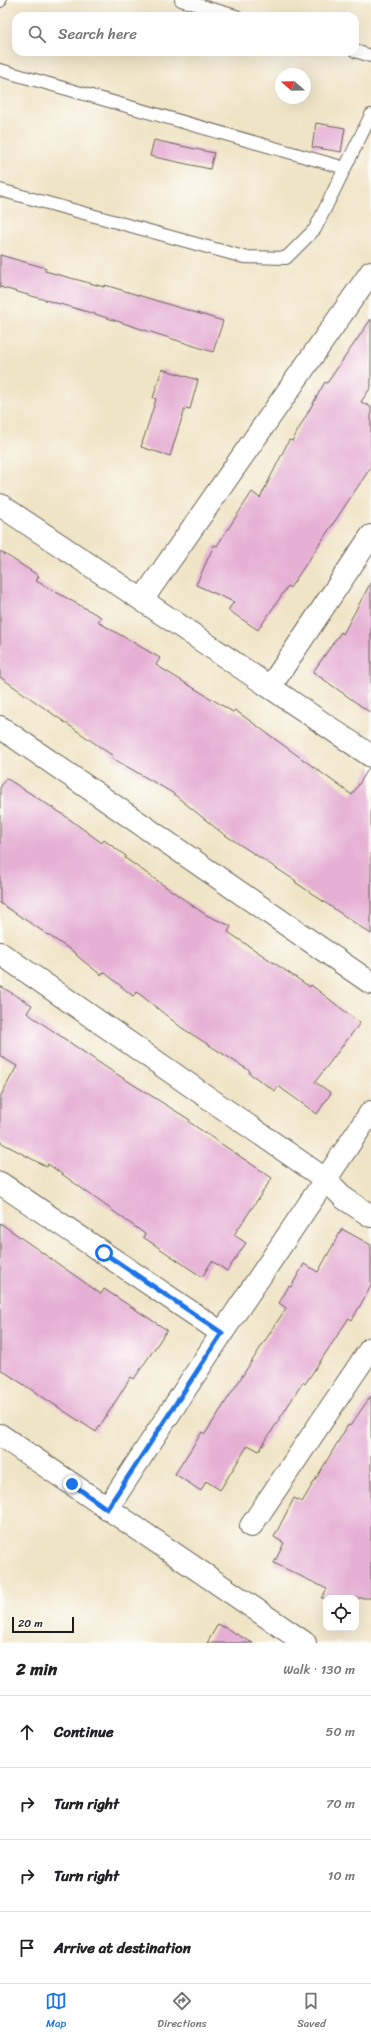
<!DOCTYPE html>
<html lang="en">
<head>
<meta charset="utf-8">
<style>
  :root { --surface:#fff; --page:#f6f6f6; --text:#202124; --muted:#757577; --line:#e0e0e0; --accent:#1a73e8 }
  body { margin:0; font-family:Sriracha,sans-serif; background:var(--page); color:var(--text) }
  .controls { position:absolute; right:12px; bottom:12px; display:grid; overflow:hidden; border-radius:8px; box-shadow:0 4px 16px #0002 }
  .controls button { width:36px; height:36px; display:grid; place-items:center; padding:0; border:0; border-bottom:1px solid var(--line); background:var(--surface); color:var(--text); font:20px sans-serif }
  .compass { position:absolute; left:275px; top:68px; width:36px; height:36px; border-radius:50%; background:var(--surface); box-shadow:0 4px 16px #0002; rotate:290deg }
  .scale { position:absolute; left:12px; bottom:10px; width:62px; box-sizing:border-box; padding-left:4px; border:2px solid #1c1c1c; border-top:0; font-size:11px; line-height:14px; white-space:nowrap; color:#1c1c1c; -webkit-text-stroke:3px #fdfcf7; paint-order:stroke }
  .stop { position:absolute; width:12px; height:12px; margin:-9px; border:3px solid #1a73e8; border-radius:50%; background:#fff }
  .stop.end { background:#1a73e8; border-color:#fff; box-shadow:0 1px 4px #0008 }
  .list { margin:0; padding:0; list-style:none }
  h2 { display:flex; justify-content:space-between; align-items:center; height:52px; margin:0; padding:0 16px; font-size:17px }
  h2 small { font-size:13px; font-weight:400; color:var(--muted) }
  .list li { display:grid; grid-template-columns:26px 1fr auto; gap:12px; align-items:center; box-sizing:border-box; height:72px; padding:0 16px; border-top:1px solid var(--line) }
  .list b { display:block; font-size:15px; white-space:nowrap }
  .list em { font-size:13px; font-style:normal; color:var(--muted) }
  .icon { flex:none; width:22px; height:22px; fill:none; stroke:currentColor; stroke-width:2; stroke-linecap:round; stroke-linejoin:round }
  .map { position:relative; flex:none; width:371px; height:1643px; overflow:hidden }
  .search { position:absolute; background:var(--surface); box-shadow:0 4px 16px #0002; left:12px; right:12px; top:12px; height:44px; display:flex; align-items:center; gap:10px; box-sizing:border-box; padding:0 14px; border-radius:12px; color:var(--muted); font-size:15px }
  .sheet { height:340px; background:var(--surface) }
  nav { display:flex; justify-content:space-around; align-items:center; box-sizing:border-box; height:56px; border-top:1px solid var(--line); background:var(--surface); font-size:11px; color:var(--muted) }
  nav a { display:grid; justify-items:center; gap:2px }
  nav .on { color:var(--accent) }
  .map>svg:first-child { display:block }
  .building { fill:#e6b0d5 }
  .lines { fill:none; stroke-linecap:round; stroke-linejoin:round }
  .service-casing { stroke:#666258; stroke-width:14 }
  .minor-casing { stroke:#666258; stroke-width:24 }
  .service { stroke:#fff; stroke-width:12 }
  .minor { stroke:#fff; stroke-width:22 }
  .route { stroke:#1a73e8; stroke-width:5 }
</style>
</head>
<body>
<div class="map">
<svg width="371" height="1643" viewBox="0 0 371 1643">
  <rect width="100%" height="100%" fill="#fdfcf7"/>
  <filter id="ink" filterUnits="userSpaceOnUse"><feTurbulence type="fractalNoise" baseFrequency=".025" numOctaves="2"/><feDisplacementMap in="SourceGraphic" scale="8" xChannelSelector="R" yChannelSelector="G"/><feConvolveMatrix kernelMatrix="1 2 1 2 8 2 1 2 1" color-interpolation-filters="sRGB"/></filter>
  <filter id="wash" filterUnits="userSpaceOnUse"><feTurbulence type="fractalNoise" baseFrequency=".012" numOctaves="4" result="noise"/><feDisplacementMap in="SourceGraphic" scale="16" xChannelSelector="R" yChannelSelector="G"/><feGaussianBlur stdDeviation="0.9" result="paint"/><feColorMatrix in="noise" values="0 0 0 0 0 0 0 0 0 0 0 0 0 0 0 0 0 1.4 0 .05"/><feComposite in="paint" operator="in"/></filter>
  <g filter="url(#wash)">
    <rect width="100%" height="100%" fill="#f0e4c6"/>
    <g id="blocks">
      <!-- building -->
      <g class="building">
        <polygon points="316,123 345,128 341,152 312,147"/>
        <polygon points="154,140 214,153 210,169 150,156"/>
        <polygon points="0,255 46,268 45,271 104,287 105,285 223,321 213,352 95,314 0,287"/>
        <polygon points="371,319 371,387 361,402 371,407 371,467 290,588 288,586 258,630 228,610 234,602 196,585 214,545 217,546 252,492 260,498 289,440 292,441 325,382 327,383"/>
        <polygon points="162,369 198,380 190,409 185,408 170,456 141,447 156,399 153,398"/>
        <polygon points="0,551 39,576 36,581 101,617 98,622 160,658 156,665 233,712 235,710 352,795 369,768 371,768 371,934 295,882 296,881 222,833 171,792 112,758 113,756 0,677"/>
        <polygon points="371,582 371,713 313,672 341,632 343,634"/>
        <polygon points="6,778 61,813 102,843 104,840 126,856 125,858 206,915 231,926 228,932 310,987 311,985 360,1023 315,1082 331,1093 317,1114 278,1086 275,1091 249,1073 250,1071 182,1028 137,992 133,996 104,972 101,975 76,955 77,954 0,903 0,788"/>
        <polygon points="0,986 32,1005 27,1013 107,1068 190,1120 189,1122 272,1178 234,1235 246,1243 227,1271 212,1261 202,1277 143,1237 145,1234 48,1164 47,1167 0,1142 0,1097 17,1066 0,1056"/>
        <polygon points="0,1223 101,1294 104,1289 167,1330 134,1379 131,1377 96,1432 0,1369"/>
        <polygon points="342,1229 371,1245 371,1286 352,1320 349,1318 305,1384 303,1382 259,1451 248,1445 220,1490 206,1481 201,1491 175,1474 202,1432 205,1434 286,1308 279,1303 289,1286 291,1287 304,1264 318,1272"/>
        <polygon points="371,1396 371,1598 321,1598 327,1589 274,1563 284,1543 274,1537 294,1498 302,1502 348,1425 350,1426"/>
        <polygon points="218,1624 253,1643 207,1643"/>
      </g>
    </g>
  </g>
  <g filter="url(#ink)">
    <use href="#blocks" fill-opacity="0" stroke="#666258" stroke-width="1"/>
    <g class="lines">
      <defs>
        <g id="service">
          <polyline points="181,0 236,16"/>
          <polyline points="0,1 0,0"/>
          <polyline points="355,51 371,56"/>
          <polyline points="0,70 345,168"/>
          <polyline points="0,190 244,257 286,258 315,229 371,115"/>
        </g>
        <g id="minor">
          <polyline points="0,505 142,600 371,756"/>
          <polyline points="142,600 371,272"/>
          <polyline points="270,687 371,536"/>
          <polyline points="0,727 371,983"/>
          <polyline points="0,953 325,1179 345,1199 371,1216"/>
          <polyline points="0,1183 222,1333"/>
          <polyline points="0,1435 305,1643"/>
          <polyline points="107,1509 222,1333 371,1112"/>
          <polyline points="251,1526 371,1348"/>
        </g>
      </defs>
      <!-- service casing -->
      <use href="#service" class="service-casing"/>
      <!-- minor casing -->
      <use href="#minor" class="minor-casing"/>
      <!-- service -->
      <use href="#service" class="service"/>
      <!-- minor -->
      <use href="#minor" class="minor"/>
    </g>
  </g>
  <g class="lines" filter="url(#ink)">
    <!-- route -->
    <polyline class="route" points="72,1484 107,1509 222,1333 104,1253"/>
  </g>
</svg>
<div class="controls">
<button><svg class="icon" aria-label="locate" viewBox="0 0 24 24"><circle cx="12" cy="12" r="6"/><path d="M12 2v4M12 18v4M2 12h4M18 12h4"/></svg></button>
</div>
<svg class="compass" viewBox="-18 -18 36 36"><path d="M0-13l5 13h-10z" fill="#e53935"/><path d="M0 13l5-13h-10z" fill="#757577"/></svg>
<div class="scale">20 m</div>
<div class="stop" style="left:104px;top:1253px"></div>
<div class="stop end" style="left:72px;top:1484px"></div>
<div class="search"><svg class="icon" aria-label="search" viewBox="0 0 24 24"><circle cx="10" cy="10" r="6"/><path d="M15 15l6 6"/></svg>Search here</div>
</div>
<section class="sheet">
<h2>2 min<small>Walk · 130 m</small></h2>
<ul class="list">
<li><svg class="icon" aria-label="ahead" viewBox="0 0 24 24"><path d="M12 20V5M6 11l6-6 6 6"/></svg><div><b>Continue</b></div><em>50 m</em></li>
<li><svg class="icon" aria-label="right" viewBox="0 0 24 24"><path d="M7 20v-9h11M14 6l5 5-5 5"/></svg><div><b>Turn right</b></div><em>70 m</em></li>
<li><svg class="icon" aria-label="right" viewBox="0 0 24 24"><path d="M7 20v-9h11M14 6l5 5-5 5"/></svg><div><b>Turn right</b></div><em>10 m</em></li>
<li><svg class="icon" aria-label="arrive" viewBox="0 0 24 24"><path d="M6 21V4h12l-3 4 3 4H6"/></svg><div><b>Arrive at destination</b></div></li>
</ul>
</section>
<nav>
<a class="on"><svg class="icon" aria-label="map" viewBox="0 0 24 24"><path d="M3 6l6-2 6 2 6-2v14l-6 2-6-2-6 2zM9 4v14M15 6v14"/></svg>Map</a>
<a><svg class="icon" aria-label="directions" viewBox="0 0 24 24"><path d="M12 3l9 9-9 9-9-9zM9 14v-3h6M13 9l2 2-2 2"/></svg>Directions</a>
<a><svg class="icon" aria-label="saved" viewBox="0 0 24 24"><path d="M7 4h10v16l-5-4-5 4z"/></svg>Saved</a>
</nav>
</body>
</html>
